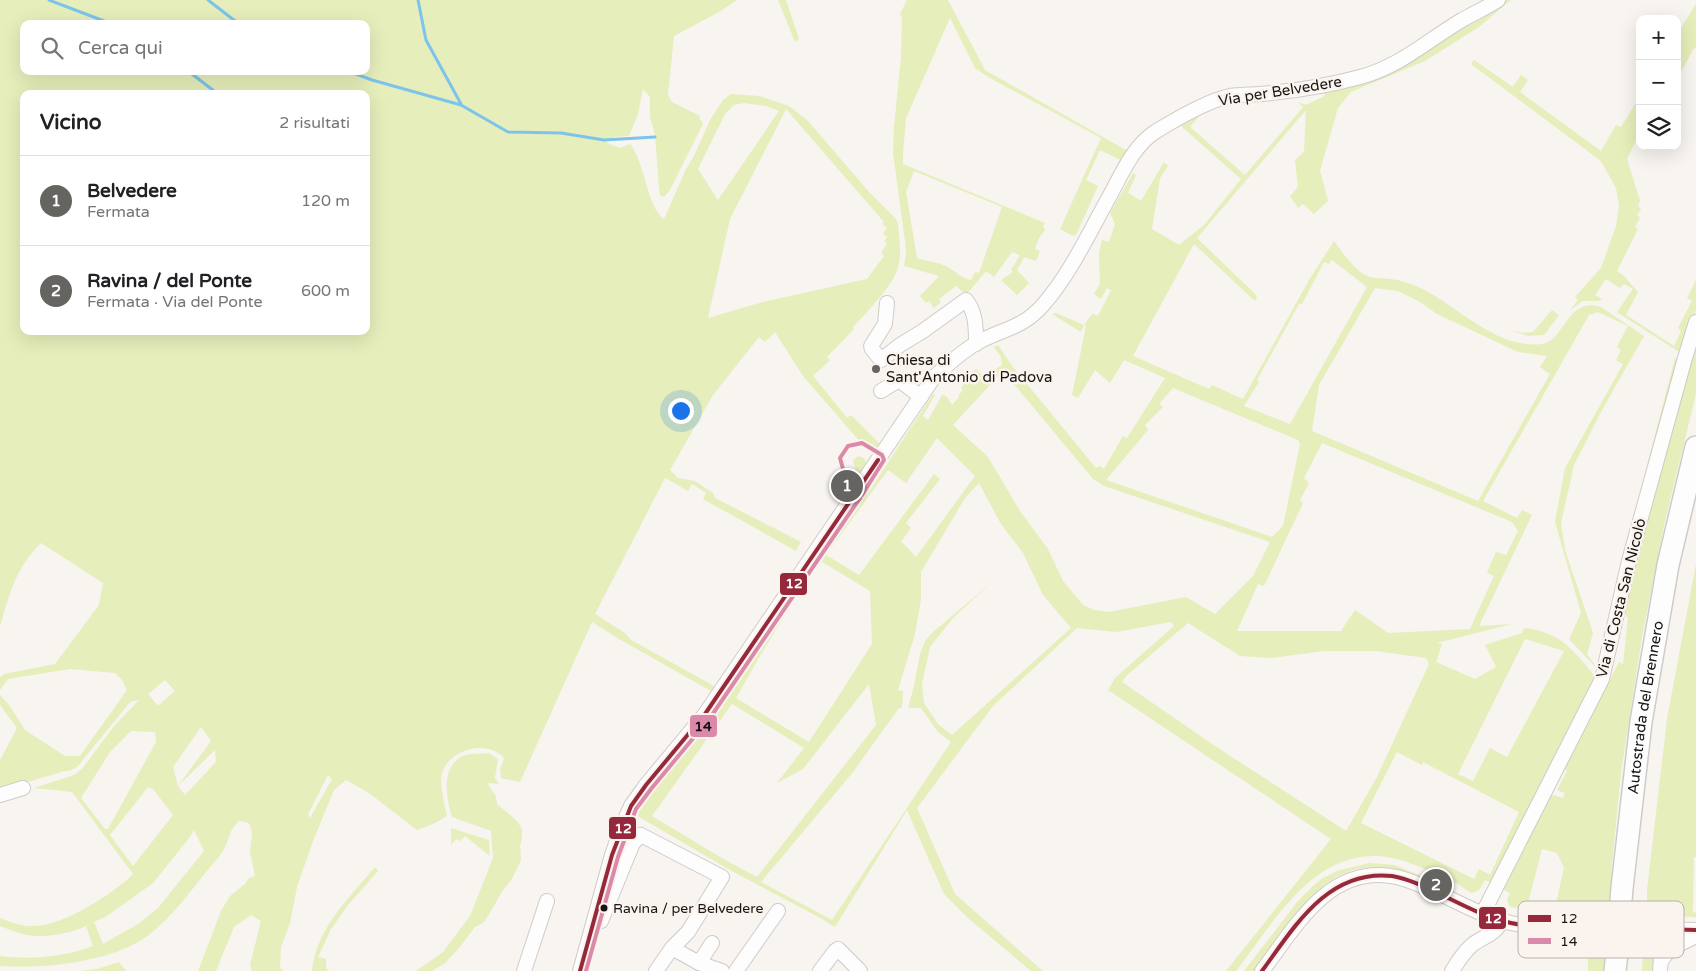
<!DOCTYPE html>
<html lang="it">
<head>
<meta charset="utf-8">
<style>
  :root { --surface:#fff; --page:#f6f6f6; --text:#202124; --muted:#757577; --line:#e0e0e0; --accent:#666461 }
  body { margin:0; font-family:"Varela Round",sans-serif; background:var(--page); color:var(--text) }
  .controls { position:absolute; right:15px; top:15px; display:grid; overflow:hidden; border-radius:10px; box-shadow:0 5px 20px #0002 }
  .controls button { width:45px; height:45px; display:grid; place-items:center; padding:0; border:0; border-bottom:1px solid var(--line); background:var(--surface); color:var(--text); font:25px sans-serif }
  .you { position:absolute; left:680px; top:410px; width:18px; height:18px; margin:-12px; border:4px solid #fff; border-radius:50%; background:#1a73e8; box-shadow:0 0 0 8px #1a73e833 }
  .badge { display:grid; place-items:center; width:32px; height:32px; border-radius:50%; background:var(--accent); color:#fff; font-size:16px; font-weight:700 }
  .pin { position:absolute; translate:-50% -50%; border:2px solid #fff; box-shadow:0 1px 5px #0006 }
  .list { margin:0; padding:0; list-style:none }
  h2 { display:flex; justify-content:space-between; align-items:center; height:65px; margin:0; padding:0 20px; font-size:21px }
  h2 small { font-size:16px; font-weight:400; color:var(--muted) }
  .list li { display:grid; grid-template-columns:32px 1fr auto; gap:15px; align-items:center; box-sizing:border-box; height:90px; padding:0 20px; border-top:1px solid var(--line) }
  .list b { display:block; font-size:19px; white-space:nowrap }
  .list p { margin:0; font-size:16px; white-space:nowrap; color:var(--muted) }
  .list em { font-size:16px; font-style:normal; color:var(--muted) }
  .icon { flex:none; width:28px; height:28px; fill:none; stroke:currentColor; stroke-width:2; stroke-linecap:round; stroke-linejoin:round }
  .map { position:relative; flex:none; width:1696px; height:971px; overflow:hidden }
  .search { position:absolute; background:var(--surface); box-shadow:0 5px 20px #0002; left:20px; top:20px; width:350px; height:55px; display:flex; align-items:center; gap:12px; box-sizing:border-box; padding:0 18px; border-radius:10px; color:var(--muted); font-size:19px }
  .panel { position:absolute; background:var(--surface); box-shadow:0 5px 20px #0002; left:20px; top:90px; width:350px; height:245px; border-radius:10px }
  .map>svg:first-child { display:block }
  .green { fill:#e6eebb; fill-rule:evenodd }
  .lines { fill:none; stroke-linecap:round; stroke-linejoin:round }
  .stream { stroke:#7cc4eb; stroke-width:3 }
  .minor-casing { stroke:#cfcbc8; stroke-width:16 }
  .highway-casing { stroke:#cfcbc8; stroke-width:24 }
  .minor { stroke:#fefdfd; stroke-width:14 }
  .highway { stroke:#fefdfd; stroke-width:21 }
  .highway-bridge-casing { stroke:#cfcbc8; stroke-width:24; stroke-linecap:butt }
  .highway-bridge { stroke:#fefdfd; stroke-width:21 }
  .bus-1-casing { stroke:#fbf3ed; stroke-width:8 }
  .bus-2-casing { stroke:#fbf3ed; stroke-width:8 }
  .bus-1 { stroke:#95293b; stroke-width:4 }
  .bus-2 { stroke:#da8aa8; stroke-width:4 }
  .poi-dot { fill:#666461; stroke:#fbf3ed; stroke-width:2 }
  .bus-dot { fill:#181614; stroke:#fbf3ed; stroke-width:2 }
  .labels { text-anchor:middle; dominant-baseline:central; stroke-width:5; stroke-linejoin:round; paint-order:stroke }
  .bus-label { font-size:14px; fill:#181614; stroke:#fbf3ed; text-anchor:start }
  .street-label { font-size:15px; fill:#181614; stroke:#fbf3ed }
  .poi-label { font-size:15px; fill:#181614; stroke:#fbf3ed; text-anchor:start }
  .key { fill:#fbf3ed; stroke:#b7b1ac; stroke-width:1 }
  .key-label { font-size:14px; fill:#181614 }
  .line-badge { stroke:#fbf3ed; stroke-width:2 }
  .badge-label { font-size:14px; text-anchor:middle; font-weight:bold; fill:#fff }
  .pale-badge-label { font-size:14px; text-anchor:middle; font-weight:bold; fill:#111 }
</style>
</head>
<body>
<div class="map">
<svg width="1696" height="971" viewBox="0 0 1696 971">
  <rect width="100%" height="100%" fill="#f8f4f0"/>
  <!-- green -->
  <g class="green">
    <path d="M0 0H737L719 12 674 36 668 95 672 102 700 116 699 120 702 121 703 124 670 190 664 197 660 195 659 189 655 135 650 117V97L643 89 638 114 629 136 615 137 605 140 609 144 620 148 630 144C646 164 646 206 664 219L686 169 695 154 710 120 723 100 731 94 759 96 789 106 808 121 869 192 896 219 898 224C899 238 902 253 898 267 893 286 866 313 853 327L854 329 827 357 830 360 813 376 847 418 851 415 880 444 876 450 866 444 861 443 803 376 775 332 765 342 759 337 713 395 670 470 678 478 695 481 713 493 715 498 801 542 796 551 703 499 706 493 692 484 688 491 665 478 595 614 625 633 631 640 714 686 711 691 619 639 592 622 520 782 501 778 500 770 504 758C486 739 450 749 442 773 439 784 445 805 447 816L435 823 417 830 369 793 346 780 334 790 313 841 297 887 290 923 281 947 280 967 283 971H252L250 965 261 921 251 915 234 927 216 971H198L221 911 230 896 245 884 249 878 255 876 250 852 252 834 250 825 246 822 239 821C229 829 229 841 223 851 220 856 215 861 211 866 192 889 174 915 150 934 115 962 44 969 0 966V956C31 960 64 957 93 946L86 926C69 934 46 938 27 935 18 933 9 929 0 926V918C11 922 22 927 34 926 63 926 113 894 133 874L72 792 34 788 74 775 82 769 114 726 139 700 130 702 77 767 69 771H65L0 790V760L17 728 0 705V695L9 705 25 730 65 756H80L127 690 122 680 115 673 70 669 8 679 0 690V677L4 674 55 664 99 605 103 583 41 543C15 569 10 593 0 626ZM24 24H366V71H24ZM24 94H366V331H24ZM744 103 766 106 779 111 718 200 698 169 725 114 734 105ZM786 109 884 222 882 224 887 228 883 234 887 237 884 241 887 244 881 253 884 256 867 279 763 302 708 318 730 219ZM165 680 175 691 158 706 148 694ZM201 727 211 741 178 786 173 767ZM131 731 155 732 156 742 108 829H105L81 798 110 752ZM215 750 216 762 185 795 178 786ZM328 775 332 779 310 818 308 814ZM148 787 153 789 173 815 133 866 110 835ZM194 830 204 851 158 908 138 924 103 944 94 922 107 916 153 883 190 837Z"/>
    <polygon points="778,0 786,0 799,39 795,42"/>
    <path d="M907 0H948L985 70 1131 153 1125 162 1100 150 1086 180 1098 186 1076 235 1073 236 1060 229 1101 138 988 77 975 68 950 18 906 118 903 154V164L1045 223 1043 227 1045 230 1039 238 1035 249 1040 251 1036 261 1024 257 1017 270 1029 283 1017 295 1001 280 1013 272 1011 270 1020 255 1012 252 994 277 986 271 966 295 956 286 939 299 941 302 934 308 929 301 926 303 920 296 939 276 904 266 906 254 905 241 893 153 894 127 901 58 902 17 900 14ZM914 171 1002 207 979 273 975 272 971 280C961 278 955 271 946 266 937 262 927 261 917 258L906 192Z"/>
    <path d="M1502 0H1511L1479 27 1425 61 1351 92 1338 108 1320 171 1328 201 1314 214 1303 204 1298 208 1290 196 1298 187 1295 160 1304 152 1306 110 1197 238 1257 296 1255 301 1194 244 1133 356 1209 389 1212 385 1243 399 1309 280 1334 241C1343 253 1352 267 1365 275 1372 279 1382 278 1391 279 1399 280 1408 283 1416 286 1456 303 1495 350 1542 344 1564 342 1567 296 1601 307L1644 336 1601 412 1574 465 1561 523 1565 550 1593 633 1587 654 1597 668 1643 481 1675 358 1678 361 1651 461 1609 638 1599 671 1569 639 1581 613 1555 522 1565 468 1623 364 1616 360 1621 350 1617 347 1628 326 1598 312 1589 315 1483 501 1517 518 1522 510 1532 515 1479 626 1512 624 1437 643 1442 644 1436 662 1475 679 1496 667 1485 645 1522 633 1524 628C1553 631 1567 643 1585 664 1589 669 1594 674 1597 680L1595 686 1492 883 1485 880 1479 890 1472 893C1466 891 1462 886 1456 883 1441 876 1424 868 1407 862 1323 833 1279 915 1236 971H1226L1331 839 1108 690 1115 678 1174 626 1171 622 1116 632 1077 628 993 706 917 808 955 894 1043 971H1031L968 918 944 894 907 810 835 927 822 919 730 870 634 814 648 791 704 723 843 520 852 514 868 493 933 394 935 395 923 416 928 420 942 395 946 396 952 405 959 397 958 396 963 390 961 388 971 374 970 373 976 369 984 377 1002 365 1001 357 994 347 998 345 1012 366 1096 468 1100 466 1104 469 1123 436 1127 438 1165 378 1124 360 1110 383 1095 370 1078 398 1072 395 1086 326 1084 325 1081 332 1052 314 1056 313 1084 325 1088 319 1093 314 1098 316 1111 290 1107 288 1101 299 1094 294 1100 284 1099 252 1102 240 1109 242 1115 224 1110 213 1133 173 1136 175 1128 193 1141 201 1164 162 1168 166 1160 178 1152 229 1179 245 1204 225 1241 179 1181 126 1201 114 1190 127 1245 175 1303 107 1298 102 1306 105 1325 96 1323 89 1351 84 1400 65 1461 24 1476 18ZM1332 260 1367 287 1290 424 1244 406 1259 382 1257 380 1299 304H1302L1324 262 1329 264ZM1375 288 1398 291 1420 302 1437 314 1518 352 1547 356 1540 367 1550 374 1478 501 1312 431 1319 385ZM1003 371 1093 479 1104 486 1270 542 1253 576 1215 614 1186 597 1109 612 1094 610 1083 605 1063 581 1048 549 1020 511 988 457 953 425ZM1173 388 1298 440 1300 444 1283 526 1272 537 1106 480 1148 430 1145 425 1163 407 1159 404ZM937 438 975 476 916 557 904 544 901 542 911 528 906 523 940 479 934 474 859 575 826 555 888 470 906 483ZM1322 443 1512 522 1518 531 1506 555 1496 552 1487 573 1494 576 1470 629 1388 633 1355 610 1341 631H1237L1258 584 1264 586 1303 503 1300 500 1309 483 1304 478ZM979 483 1001 524 1023 553 1043 595 1071 628 952 735 938 724 924 703 922 684 930 647 953 618 991 583 933 632 925 641 920 654 914 686 908 708H921L938 732 951 742 832 920 761 882 853 772 899 708H902L903 691 898 690 915 634 921 599V572L965 498ZM819 560 870 591 872 644 809 742 736 698 760 656ZM1188 623 1240 656 1272 658 1324 651H1376L1426 658 1429 664 1377 777 1346 831 1215 746 1122 682 1126 676ZM1525 639 1564 651 1507 757 1490 748 1473 781 1458 774ZM869 684 876 725 757 877 720 857 652 816 732 704 804 748 777 783 803 769ZM1397 752 1422 765 1423 762 1519 812 1490 875 1479 869 1474 879 1361 823Z"/>
    <polygon points="1696,4 1696,49 1694,48 1679,76 1677,75 1677,34"/>
    <polygon points="1474,60 1513,87 1521,75 1528,80 1520,92 1601,151 1616,125 1621,127 1640,96 1640,133 1627,159 1640,201 1638,206 1641,209 1637,215 1640,218 1635,227 1638,229 1617,271 1624,276 1638,292 1626,315 1674,346 1681,331 1678,328 1692,301 1687,298 1696,280 1696,310 1682,350 1679,352 1617,312 1633,289 1624,284 1620,288 1606,279 1595,295 1602,299 1599,301 1583,301 1570,310 1578,300 1575,297 1601,268 1616,226 1619,206 1616,188 1602,163 1597,158 1471,64"/>
    <polygon points="1552,310 1559,315 1544,335 1528,336 1509,330 1524,333 1533,332"/>
    <polygon points="1696,334 1696,394 1665,521 1642,637 1621,773 1612,864 1611,887 1606,917 1594,914 1554,912 1564,868 1557,853 1542,849 1527,907 1541,911 1510,907 1507,900 1510,893 1502,889 1550,796 1554,795 1563,798 1565,793 1557,790 1567,771 1564,769 1619,662 1623,664 1628,618 1624,613 1636,560"/>
    <polygon points="858,456 864,458 867,465 858,477 853,461"/>
    <polygon points="1696,564 1696,857 1694,857 1693,912 1696,913 1696,917 1659,916 1647,920 1647,890 1667,719"/>
    <path d="M489 753 498 759 495 778 499 784 487 783 496 796 497 804 517 821 522 829V839L520 846 521 860 512 879 503 890 488 916 483 923 475 927 459 948 445 963 432 971H416L443 952 470 916 493 858 491 831 452 817C446 797 440 765 465 755 473 753 481 754 489 753Z"/>
    <polygon points="451,828 489,840 490,856 465,836 460,841 456,839 451,845"/>
    <path d="M1369 863 1395 865 1424 877C1409 874 1394 868 1379 867 1334 866 1314 893 1290 925 1278 940 1266 956 1255 971H1244L1298 901 1314 885 1323 878 1337 871Z"/>
    <path d="M375 867 378 871 348 905 331 929 318 957 326 959V968L329 971H312C316 929 349 898 375 867Z"/>
    <polygon points="1570,937 1605,942 1607,952 1605,971 1588,971 1588,954"/>
    <polygon points="1647,938 1656,943 1657,971 1642,971 1643,955"/>
    <polygon points="119,962 126,971 80,971 97,969"/>
  </g>
  <g class="lines">
    <!-- stream -->
    <g class="stream">
      <polyline points="49,0 112,24"/>
      <polyline points="208,0 239,24"/>
      <polyline points="418,0 426,40 461,104"/>
      <polyline points="188,71 218,94"/>
      <polyline points="348,71 372,80 461,105 508,132 561,133 604,140 655,137"/>
    </g>
    <defs>
      <g id="minor">
        <path d="M887 303 885 324 871 346 872 349 881 360 900 345 923 331 966 300C976 312 976 328 976 344"/>
        <polyline points="881,391 899,380 921,397"/>
        <polyline points="0,795 23,788"/>
        <polyline points="1483,913 1602,679 1629,561 1685,358 1696,322"/>
        <polyline points="601,921 633,843 641,835 722,877 688,932 672,948 699,963 712,943"/>
        <polyline points="1661,961 1670,949 1696,936"/>
        <polyline points="699,963 722,971"/>
        <polyline points="524,971 547,901"/>
        <path d="M580 971 612 855 621 829 631 806 646 785 705 714 934 377C947 365 960 353 975 344 1002 328 1021 330 1043 305 1070 274 1088 235 1108 199 1121 176 1132 147 1155 132 1176 119 1206 101 1230 96 1243 94 1258 95 1271 93 1301 90 1331 85 1360 77 1399 67 1428 40 1462 20 1474 13 1486 8 1498 0"/>
        <polyline points="656,971 672,948"/>
        <polyline points="736,971 778,911"/>
        <polyline points="820,971 835,951 838,949 860,971"/>
        <path d="M1262 971C1295 928 1328 866 1391 876 1406 878 1420 885 1434 891 1458 902 1484 917 1511 923 1534 928 1559 927 1582 927 1620 928 1658 929 1696 930"/>
        <path d="M1452 971C1458 961 1463 953 1472 945 1482 937 1497 934 1502 920"/>
        <polyline points="1660,971 1663,930"/>
      </g>
      <g id="highway">
        <path id="s1" d="M1622 888 1641 722 1668 565 1696 447"/>
        <polyline points="1615,971 1617,953"/>
      </g>
    </defs>
    <!-- minor casing -->
    <use href="#minor" class="minor-casing"/>
    <!-- highway casing -->
    <use href="#highway" class="highway-casing"/>
    <!-- minor -->
    <use href="#minor" class="minor"/>
    <!-- highway -->
    <use href="#highway" class="highway"/>
    <defs>
      <polyline id="highway-bridge" points="1617,953 1622,888"/>
    </defs>
    <!-- highway-bridge casing -->
    <use href="#highway-bridge" class="highway-bridge-casing"/>
    <!-- highway-bridge -->
    <use href="#highway-bridge" class="highway-bridge"/>
    <defs>
      <g id="bus-1">
        <polyline points="580,971 612,855 631,806 646,785 705,714 878,460"/>
        <path d="M1262 971C1295 926 1328 869 1392 876 1406 878 1421 885 1434 891 1459 903 1484 917 1511 923 1534 928 1559 927 1583 927 1620 928 1658 929 1696 930"/>
      </g>
      <g id="bus-2">
        <polyline points="849,491 840,458 848,446 862,443 882,455 884,460 862,495"/>
        <polyline points="586,971 618,857 636,809 651,789 710,718 860,498"/>
      </g>
    </defs>
    <!-- bus-1 casing -->
    <use href="#bus-1" class="bus-1-casing"/>
    <!-- bus-2 casing -->
    <use href="#bus-2" class="bus-2-casing"/>
    <!-- bus-1 -->
    <use href="#bus-1" class="bus-1"/>
    <!-- bus-2 -->
    <use href="#bus-2" class="bus-2"/>
  </g>
  <!-- markers -->
  <circle class="poi-dot" cx="876" cy="369" r="5"/>
  <circle class="bus-dot" cx="604" cy="908" r="4.5"/>
  <g class="labels">
    <!-- bus labels -->
    <g class="bus-label">
      <text x="613" y="908">Ravina / per Belvedere</text>
    </g>
    <!-- street labels -->
    <g class="street-label">
      <text transform="translate(1280 91) rotate(-9)">Via per Belvedere</text>
      <text transform="translate(1621 598) rotate(-76)">Via di Costa San Nicolò</text>
      <text stroke="none"><textPath href="#s1" startOffset="182">Autostrada del Brennero</textPath></text>
    </g>
    <!-- poi labels -->
    <g class="poi-label">
      <text x="886" y="360">Chiesa di<tspan x="886" dy="17">Sant'Antonio di Padova</tspan></text>
    </g>
  </g>
  <!-- legend -->
  <rect x="1518" y="901" width="166" height="57" rx="8" class="key"/>
  <rect x="1528" y="915" width="23" height="7" fill="#95293b"/>
  <rect x="1528" y="938" width="23" height="6" fill="#da8aa8"/>
  <g class="key-label">
    <text x="1560" y="923">12</text>
    <text x="1560" y="946">14</text>
  </g>
  <g class="line-badge">
    <rect x="779" y="572" width="29" height="24" rx="5" fill="#95293b"/>
    <rect x="689" y="714" width="29" height="24" rx="5" fill="#da8aa8"/>
    <rect x="608" y="816" width="29" height="24" rx="5" fill="#95293b"/>
    <rect x="1478" y="906" width="29" height="24" rx="5" fill="#95293b"/>
  </g>
  <g class="badge-label">
    <text x="794" y="588">12</text>
    <text x="623" y="833">12</text>
    <text x="1493" y="923">12</text>
  </g>
  <g class="pale-badge-label">
    <text x="703" y="731">14</text>
  </g>
</svg>
<div class="controls">
<button>+</button>
<button>−</button>
<button><svg class="icon" aria-label="layers" viewBox="0 0 24 24"><path d="M12 4l9 5-9 5-9-5zM3 14l9 5 9-5"/></svg></button>
</div>
<div class="you"></div>
<div class="pin badge" style="left:847px;top:486px">1</div>
<div class="pin badge" style="left:1436px;top:885px">2</div>
<div class="search"><svg class="icon" aria-label="search" viewBox="0 0 24 24"><circle cx="10" cy="10" r="6"/><path d="M15 15l6 6"/></svg>Cerca qui</div>
<section class="panel">
<h2>Vicino<small>2 risultati</small></h2>
<ul class="list">
<li><span class="badge">1</span><div><b>Belvedere</b><p>Fermata</p></div><em>120 m</em></li>
<li><span class="badge">2</span><div><b>Ravina / del Ponte</b><p>Fermata · Via del Ponte</p></div><em>600 m</em></li>
</ul>
</section>
</div>
</body>
</html>
